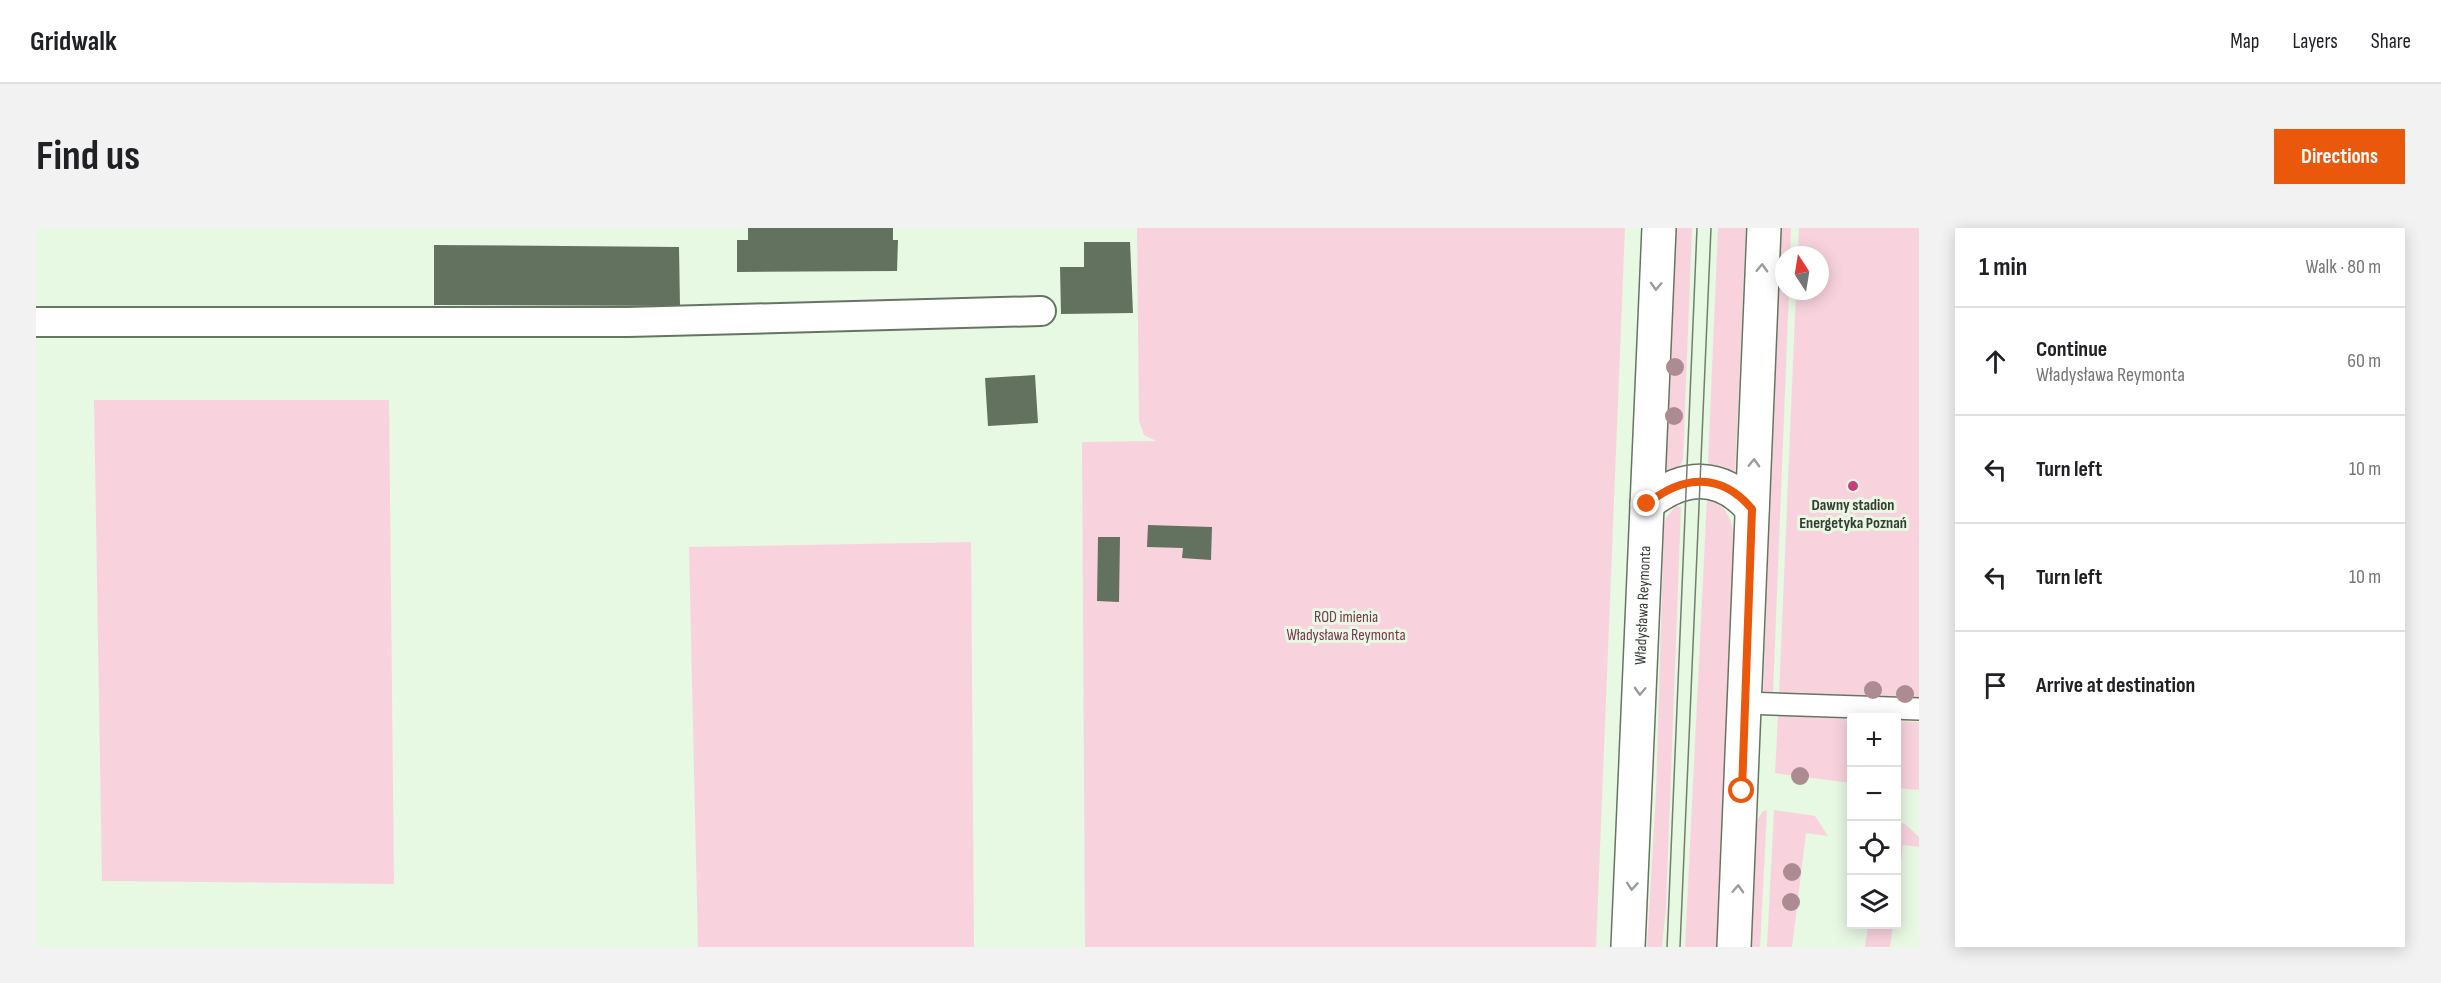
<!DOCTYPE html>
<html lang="en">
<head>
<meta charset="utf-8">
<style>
  :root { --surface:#fff; --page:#f2f2f2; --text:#202124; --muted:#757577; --line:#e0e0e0; --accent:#ea580c }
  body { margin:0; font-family:"Sofia Sans Condensed",sans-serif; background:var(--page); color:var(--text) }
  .controls { position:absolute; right:18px; bottom:18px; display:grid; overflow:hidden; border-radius:0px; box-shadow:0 3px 15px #0003 }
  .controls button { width:54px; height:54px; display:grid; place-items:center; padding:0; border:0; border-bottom:2px solid var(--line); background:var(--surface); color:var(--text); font:30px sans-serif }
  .compass { position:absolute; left:1739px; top:18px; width:54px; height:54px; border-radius:50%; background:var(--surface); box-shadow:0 3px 15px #0003; rotate:348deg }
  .stop { position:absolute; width:18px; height:18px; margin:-14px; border:4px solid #ea580c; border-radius:50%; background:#fff }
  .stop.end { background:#ea580c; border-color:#fff; box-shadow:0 2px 6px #0008 }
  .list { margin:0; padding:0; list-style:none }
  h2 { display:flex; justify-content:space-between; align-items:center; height:78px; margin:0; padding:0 24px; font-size:26px }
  h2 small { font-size:20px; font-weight:400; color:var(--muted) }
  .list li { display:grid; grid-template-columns:39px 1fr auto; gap:18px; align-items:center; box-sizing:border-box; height:108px; padding:0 24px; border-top:2px solid var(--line) }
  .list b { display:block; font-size:22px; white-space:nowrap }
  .list p { margin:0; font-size:20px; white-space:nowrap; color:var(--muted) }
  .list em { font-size:20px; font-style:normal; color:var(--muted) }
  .icon { flex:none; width:33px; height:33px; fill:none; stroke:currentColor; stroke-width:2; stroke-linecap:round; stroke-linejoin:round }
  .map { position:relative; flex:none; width:1883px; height:719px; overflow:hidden; border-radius:0px }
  header { display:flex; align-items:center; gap:36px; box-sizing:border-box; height:84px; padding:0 30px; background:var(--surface); border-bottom:2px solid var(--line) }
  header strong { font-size:28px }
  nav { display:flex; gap:33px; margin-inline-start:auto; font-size:21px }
  .intro { display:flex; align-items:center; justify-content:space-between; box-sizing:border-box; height:144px; padding:0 36px }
  h1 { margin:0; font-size:42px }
  .button { padding:15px 27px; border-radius:0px; background:var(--accent); color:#fff; font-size:21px; font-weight:700 }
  main { display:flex; gap:36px; padding:0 36px }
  aside { flex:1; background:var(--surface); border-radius:0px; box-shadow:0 3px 15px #0003 }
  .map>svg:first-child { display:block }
  .green { fill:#f8d3de }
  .building { fill:#63715f }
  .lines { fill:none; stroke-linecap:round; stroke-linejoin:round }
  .pedestrian-casing { stroke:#667563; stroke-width:24 }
  .minor-casing { stroke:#667563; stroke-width:32 }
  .secondary-casing { stroke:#667563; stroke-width:36 }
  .pedestrian { stroke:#fff; stroke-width:21 }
  .minor { stroke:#fff; stroke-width:28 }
  .secondary { stroke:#fff; stroke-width:33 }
  .tram { stroke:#737e71; stroke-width:1.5 }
  .tree { fill:#ac8c92 }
  .oneway { stroke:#9a9e9a }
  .route { stroke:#ea580c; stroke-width:8 }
  .poi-dot { fill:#c73f7a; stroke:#e7f8e3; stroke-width:2 }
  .labels { text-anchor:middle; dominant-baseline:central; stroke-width:6; stroke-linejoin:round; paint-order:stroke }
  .poi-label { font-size:16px; font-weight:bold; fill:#363d35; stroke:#e7f8e3 }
  .street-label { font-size:16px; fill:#363d35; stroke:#e7f8e3 }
  .park-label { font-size:16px; fill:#7b3450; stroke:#e7f8e3 }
</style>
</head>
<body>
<header>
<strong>Gridwalk</strong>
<nav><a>Map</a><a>Layers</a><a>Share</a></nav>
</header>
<div class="intro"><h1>Find us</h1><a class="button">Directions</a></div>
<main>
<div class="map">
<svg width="1883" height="719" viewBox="0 0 1883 719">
  <rect width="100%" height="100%" fill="#e7f8e3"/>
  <!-- green -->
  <g class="green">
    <polygon points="1101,0 1589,0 1560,719 1049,719 1046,214 1120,213 1108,207 1103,193"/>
    <polygon points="1639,0 1656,0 1647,231 1644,238 1630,244"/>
    <polygon points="1682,0 1710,0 1699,247 1672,236"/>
    <polygon points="1745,0 1755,0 1754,27 1748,27 1748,63 1753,63 1737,465 1727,465"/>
    <polygon points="1763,0 1883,0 1883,474 1743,468 1760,63 1784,63 1784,27 1762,27"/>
    <polygon points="58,172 353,172 358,656 66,653"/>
    <path d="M1671 270C1689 277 1695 288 1698 308L1683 682 1680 719H1649Z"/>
    <polygon points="1640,278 1645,279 1630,679 1626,719 1611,719 1620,564 1628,299 1630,290"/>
    <polygon points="935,314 938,719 662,719 653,319"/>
    <polygon points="1742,488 1815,491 1815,555 1739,545"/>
    <polygon points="1861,493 1883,494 1883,562 1861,560"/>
    <polygon points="1731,582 1724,719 1715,719 1721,593 1726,584"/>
    <polygon points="1738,582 1779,588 1792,608 1770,605 1756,719 1731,719"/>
    <polygon points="1861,594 1869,596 1883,609 1883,619 1867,617 1861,669"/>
    <polygon points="1832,697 1857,697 1854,719 1829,719"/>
  </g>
  <!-- building -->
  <g class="building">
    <polygon points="712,0 857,0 857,12 862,12 861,43 701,44 701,12 712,12"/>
    <polygon points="1048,14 1094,14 1097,85 1025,86 1024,39 1048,39"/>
    <polygon points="398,17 643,19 644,78 398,77"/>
    <polygon points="999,147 1002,195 952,198 949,150"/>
    <polygon points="1112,297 1176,299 1175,332 1146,330 1147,320 1111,319"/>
    <polygon points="1062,309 1084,309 1083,374 1061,373"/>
  </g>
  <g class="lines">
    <defs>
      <polyline id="pedestrian" points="1709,475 1883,481"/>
      <polyline id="minor" points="0,94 592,94 1005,83"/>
      <g id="secondary">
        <path d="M1611 276C1647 246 1685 244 1716 281"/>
        <path id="s1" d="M1592 719 1623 0"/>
        <polyline points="1698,719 1728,0"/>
      </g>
    </defs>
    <!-- pedestrian casing -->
    <use href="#pedestrian" class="pedestrian-casing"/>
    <!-- minor casing -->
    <use href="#minor" class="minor-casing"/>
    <!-- secondary casing -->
    <use href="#secondary" class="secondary-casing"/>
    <!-- pedestrian -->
    <use href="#pedestrian" class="pedestrian"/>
    <!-- minor -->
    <use href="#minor" class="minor"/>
    <!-- secondary -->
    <use href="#secondary" class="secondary"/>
    <!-- tram -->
    <g class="tram">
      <polyline points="1631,719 1661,0"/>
      <polyline points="1644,719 1675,0"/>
    </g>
  </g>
  <!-- trees -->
  <g class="tree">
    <circle cx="1639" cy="139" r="9"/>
    <circle cx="1638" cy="188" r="9"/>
    <circle cx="1837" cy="462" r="9"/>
    <circle cx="1869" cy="466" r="9"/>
    <circle cx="1764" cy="548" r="9"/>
    <circle cx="1756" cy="644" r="9"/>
    <circle cx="1755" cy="674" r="9"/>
  </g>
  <!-- one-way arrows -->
  <defs><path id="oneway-chevron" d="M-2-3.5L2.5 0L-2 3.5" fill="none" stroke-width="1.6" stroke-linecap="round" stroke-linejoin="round" transform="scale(1.5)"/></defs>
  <g class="oneway">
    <use href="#oneway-chevron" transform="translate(1726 40) rotate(-88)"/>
    <use href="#oneway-chevron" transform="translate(1620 58) rotate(92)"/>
    <use href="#oneway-chevron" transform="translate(1718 235) rotate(-88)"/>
    <use href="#oneway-chevron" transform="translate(1604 463) rotate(92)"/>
    <use href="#oneway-chevron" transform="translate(1596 658) rotate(94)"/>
    <use href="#oneway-chevron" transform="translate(1702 661) rotate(-87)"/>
  </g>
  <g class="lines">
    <!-- route -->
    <path class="route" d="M1611 276C1647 247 1685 244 1716 281L1706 563"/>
  </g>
  <!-- markers -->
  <circle class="poi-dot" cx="1817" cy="258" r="6"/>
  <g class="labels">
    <!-- poi labels -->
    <g class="poi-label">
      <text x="1817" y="277">Dawny stadion<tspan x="1817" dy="18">Energetyka Poznań</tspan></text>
    </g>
    <!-- street labels -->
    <g class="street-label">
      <text stroke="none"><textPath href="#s1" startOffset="342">Władysława Reymonta</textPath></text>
    </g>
    <!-- park labels -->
    <g class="park-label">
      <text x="1310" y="389">ROD imienia<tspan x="1310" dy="18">Władysława Reymonta</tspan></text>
    </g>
  </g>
</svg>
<div class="controls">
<button>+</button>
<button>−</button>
<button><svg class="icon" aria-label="locate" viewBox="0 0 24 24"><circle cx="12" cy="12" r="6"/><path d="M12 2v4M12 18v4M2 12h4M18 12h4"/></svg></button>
<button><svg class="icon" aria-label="layers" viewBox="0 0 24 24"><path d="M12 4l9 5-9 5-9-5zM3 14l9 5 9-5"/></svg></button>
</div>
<svg class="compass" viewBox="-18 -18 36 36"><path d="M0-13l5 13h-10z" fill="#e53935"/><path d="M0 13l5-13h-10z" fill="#757577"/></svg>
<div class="stop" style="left:1706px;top:563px"></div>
<div class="stop end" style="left:1611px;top:276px"></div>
</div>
<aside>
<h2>1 min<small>Walk · 80 m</small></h2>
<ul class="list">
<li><svg class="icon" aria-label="ahead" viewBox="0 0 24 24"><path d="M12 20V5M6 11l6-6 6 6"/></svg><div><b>Continue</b><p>Władysława Reymonta</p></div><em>60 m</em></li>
<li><svg class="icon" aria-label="left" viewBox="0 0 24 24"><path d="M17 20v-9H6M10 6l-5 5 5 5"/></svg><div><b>Turn left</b></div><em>10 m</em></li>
<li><svg class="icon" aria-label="left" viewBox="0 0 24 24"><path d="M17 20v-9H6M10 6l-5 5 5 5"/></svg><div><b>Turn left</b></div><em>10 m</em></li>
<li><svg class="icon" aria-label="arrive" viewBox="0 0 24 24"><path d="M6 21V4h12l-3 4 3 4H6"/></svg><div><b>Arrive at destination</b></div></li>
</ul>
</aside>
</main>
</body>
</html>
